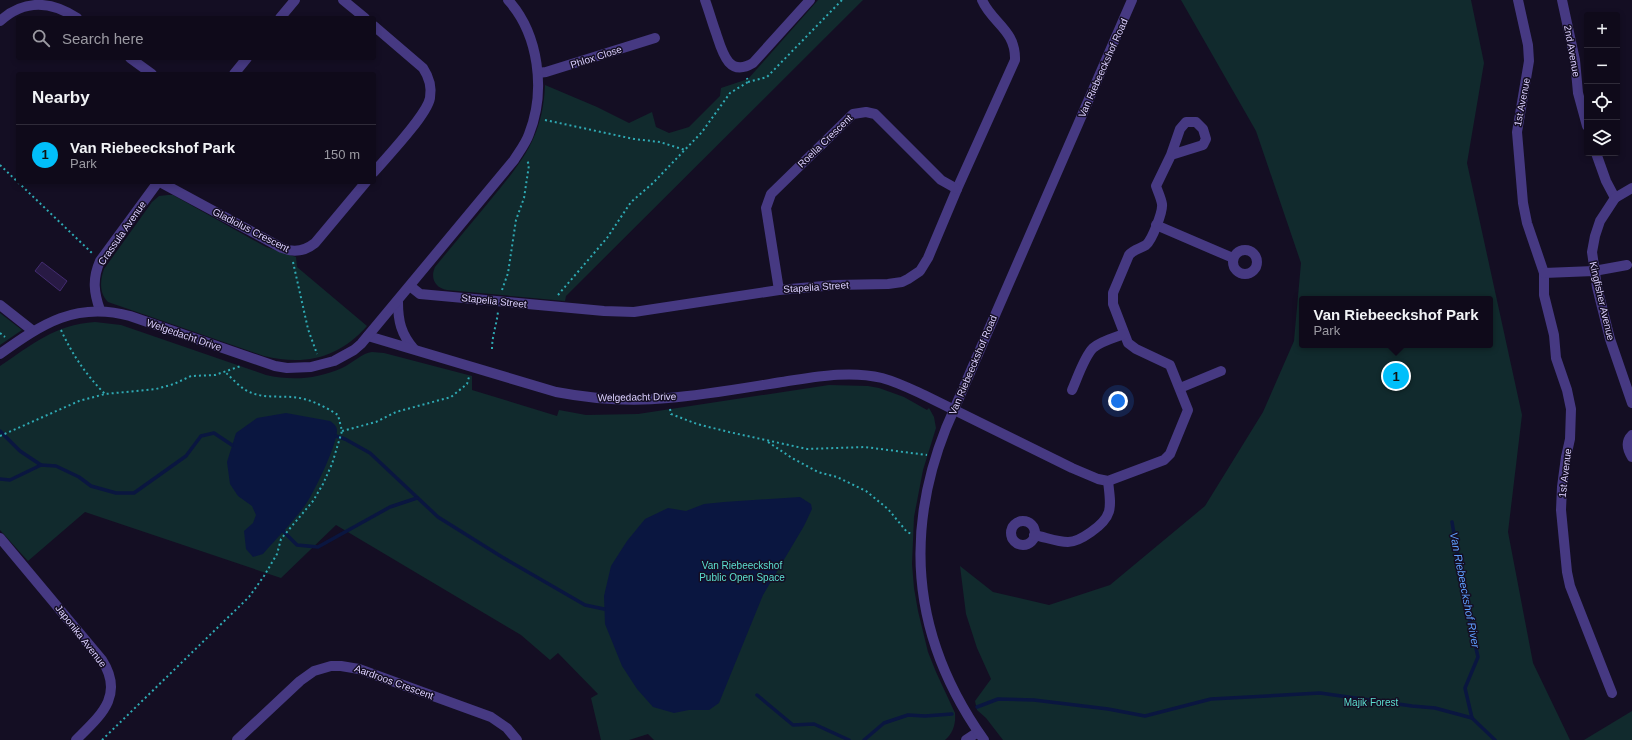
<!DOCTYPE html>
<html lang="en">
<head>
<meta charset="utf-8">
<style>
  :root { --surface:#0f0a1a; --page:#181323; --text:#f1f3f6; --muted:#9b9aa2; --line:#2f2b39; --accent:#01bffa }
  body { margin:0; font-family:Arial,sans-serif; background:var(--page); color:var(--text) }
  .controls { position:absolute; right:12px; top:12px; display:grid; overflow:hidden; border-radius:4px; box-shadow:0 2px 6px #0003 }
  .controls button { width:36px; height:36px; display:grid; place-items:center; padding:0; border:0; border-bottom:1px solid var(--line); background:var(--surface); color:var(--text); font:20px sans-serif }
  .you { position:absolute; left:1118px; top:401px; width:14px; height:14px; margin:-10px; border:3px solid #fff; border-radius:50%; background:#1a73e8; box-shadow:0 0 0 6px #1a73e833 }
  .badge { display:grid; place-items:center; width:26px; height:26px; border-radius:50%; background:var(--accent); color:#111; font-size:13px; font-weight:700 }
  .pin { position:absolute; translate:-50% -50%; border:2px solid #fff; box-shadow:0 1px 4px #0006 }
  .popup { position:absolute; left:1299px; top:296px; width:194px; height:52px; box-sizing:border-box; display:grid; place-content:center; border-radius:4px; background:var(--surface); filter:drop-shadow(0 1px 3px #0005); font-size:13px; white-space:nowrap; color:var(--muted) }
  .popup b { font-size:15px; color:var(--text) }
  .popup::after { content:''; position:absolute; left:50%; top:100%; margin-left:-8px; border:8px solid transparent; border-top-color:var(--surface) }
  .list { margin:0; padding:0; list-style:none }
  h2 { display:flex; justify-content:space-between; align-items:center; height:52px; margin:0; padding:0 16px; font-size:17px }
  h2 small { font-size:13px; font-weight:400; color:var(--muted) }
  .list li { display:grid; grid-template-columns:26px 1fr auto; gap:12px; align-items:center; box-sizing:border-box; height:60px; padding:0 16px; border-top:1px solid var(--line) }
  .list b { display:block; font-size:15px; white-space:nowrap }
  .list p { margin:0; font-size:13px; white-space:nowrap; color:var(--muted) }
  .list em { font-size:13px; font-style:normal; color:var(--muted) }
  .icon { flex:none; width:22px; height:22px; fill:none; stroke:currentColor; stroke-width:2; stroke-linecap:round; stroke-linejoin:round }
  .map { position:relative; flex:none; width:1632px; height:740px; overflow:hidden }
  .search { position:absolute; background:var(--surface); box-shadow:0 2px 6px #0003; left:16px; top:16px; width:360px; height:44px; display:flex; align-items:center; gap:10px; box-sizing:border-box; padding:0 14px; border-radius:4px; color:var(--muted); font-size:15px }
  .panel { position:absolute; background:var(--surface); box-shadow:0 2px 6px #0003; left:16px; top:72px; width:360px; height:112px; border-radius:4px }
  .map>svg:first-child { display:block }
  .green { fill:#112a2d; fill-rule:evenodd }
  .water { fill:#0a1640 }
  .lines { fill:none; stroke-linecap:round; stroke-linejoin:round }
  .stream { stroke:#0a1640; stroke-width:3.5 }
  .building { fill:#281a44; stroke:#432c70 }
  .path { stroke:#2faab4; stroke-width:2; stroke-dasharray:2 3; stroke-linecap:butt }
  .minor { stroke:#463982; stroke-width:10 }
  .labels { text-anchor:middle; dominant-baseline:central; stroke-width:3; stroke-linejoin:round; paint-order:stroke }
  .street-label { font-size:10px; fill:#dcd0ff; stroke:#140e23 }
  .park-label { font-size:10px; fill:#5cdfd0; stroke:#140e23 }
  .water-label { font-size:11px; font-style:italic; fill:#5f9ffe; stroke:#140e23 }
</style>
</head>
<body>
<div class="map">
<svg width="1632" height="740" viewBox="0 0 1632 740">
  <rect width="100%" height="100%" fill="#140e23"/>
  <!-- green -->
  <g class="green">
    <path d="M818 0H863L566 296 565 301 447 290C435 288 430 278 435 267 452 246 470 225 488 203 520 164 543 139 545 85L597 107 629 123 652 112 656 127 669 133 689 127 720 96 721 88 748 79Z"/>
    <path d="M1181 0H1471L1484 63 1467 163 1522 415 1508 532 1533 663 1570 740H1003L986 718 977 710 975 701 991 679 977 648 966 614 960 566 993 592 1049 605 1110 585 1205 506 1263 412 1294 341 1301 263 1256 131ZM1302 299H1490V345H1302Z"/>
    <path d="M168 195H173L266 247 296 257 297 267 367 326C339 358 305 366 264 356L108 302C99 293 100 280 104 269L152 202 159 196Z"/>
    <polygon points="0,313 22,330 0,345"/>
    <path d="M95 322 121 325 266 375C292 381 317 379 342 368 351 364 362 353 372 352 376 352 380 353 384 353L472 376V390L557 416 559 410 586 415 638 414 829 385 868 386 879 388 904 397 927 410 929 408 934 417 936 428 923 470 914 517 912 564 914 588 918 611 928 652 936 672 955 713C956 724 953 733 945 740H654L648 734 629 740H601L591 698 598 694 558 653 550 660 521 635 336 525 281 578 85 512 28 561 0 530V366C33 344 54 325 95 322Z"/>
    <polygon points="1632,711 1632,740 1584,740"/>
  </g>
  <!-- water -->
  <g class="water">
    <path d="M286 413 330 421C333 423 337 426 337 430 338 443 312 498 303 508 291 524 276 539 263 554L253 557 246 549 244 531 253 523 256 515 252 506 238 496 230 484 227 462 236 433 257 418Z"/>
    <polygon points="800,497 811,504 812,509 804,526 763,595 719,703 709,710 689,710 674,713 653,707 637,689 622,666 605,624 604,596 611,566 627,541 645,519 668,508 686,511 704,504 724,502"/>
  </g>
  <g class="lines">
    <!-- stream -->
    <g class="stream">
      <polyline points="0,431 20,451 41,465"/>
      <polyline points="336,436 345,439 370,453 438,517 502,557 585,605 604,609"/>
      <polyline points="0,479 10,480 41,465 56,466 79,477 91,486 116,493 134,493 186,456 201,436 214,433 232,445"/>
      <polyline points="1452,522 1465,600 1478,657 1465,688 1472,718 1495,740"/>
      <polyline points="283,531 297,545 318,547 390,507 417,498"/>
      <polyline points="757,695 793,725 814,724 849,740"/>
      <polyline points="977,707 998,699 1034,700 1108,709 1145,716 1211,699 1320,693 1412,706 1435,708 1472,718"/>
      <polyline points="864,740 884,723 908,715 925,716 952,714"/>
    </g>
  </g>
  <!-- building -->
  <polygon class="building" points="42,262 67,281 60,291 35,271"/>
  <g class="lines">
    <!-- path -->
    <g class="path">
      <polyline points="748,82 767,77 842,0"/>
      <polyline points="545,120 634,139 660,142 685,150"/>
      <polyline points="0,165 93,254"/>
      <polyline points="293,262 308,329 317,354"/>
      <polyline points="502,290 508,273 516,220 524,198 529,165 527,160"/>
      <polyline points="558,295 607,238 631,202 653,183 702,132 730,93 748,82 747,78"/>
      <path d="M61 330C72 354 86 375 105 394"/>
      <polyline points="0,333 5,337"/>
      <path d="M492 349C492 335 497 324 498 311"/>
      <polyline points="670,409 671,414 697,424 729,432 807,449 865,447 927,455"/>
      <polyline points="342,431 376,422 396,412 451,397 467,384 469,377"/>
      <polyline points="0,436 79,401 105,394 156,389 174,384 191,376 215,375 241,366"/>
      <polyline points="768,442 792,458 818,472 837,477 866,491 888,509 907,532 912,534"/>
      <path d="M102 740 249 597 264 576 277 554 281 539 313 501 323 484 332 464 342 431 338 415C324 406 308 398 292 397 279 396 265 398 252 393 242 390 233 379 225 372"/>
    </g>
    <!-- minor -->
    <g class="minor">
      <polyline points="343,0 365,18"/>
      <path d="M705 0C709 11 712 22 716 33 722 51 728 78 753 63L810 0"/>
      <polyline points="1518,0 1528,45 1529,61 1517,132 1523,203 1527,223 1544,273 1544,295 1554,335 1556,358 1567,390 1571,409 1570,439 1566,457 1562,487 1561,510 1567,572 1570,586 1612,693"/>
      <polyline points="1562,0 1575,60 1578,93 1587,126"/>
      <polyline points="280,18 295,0"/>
      <path d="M0 21C23 0 50 0 77 18"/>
      <path d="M374 26 423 68C429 77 432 87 430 98 427 115 387 157 374 172"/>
      <polyline points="130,58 152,74"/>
      <polyline points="538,73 546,72 655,38"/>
      <polyline points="234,74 247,58"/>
      <polyline points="1596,153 1606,181 1615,198"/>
      <path d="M160 182 282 248C294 253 305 251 315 243L366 182"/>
      <polyline points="1632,188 1615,198 1600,221 1595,236 1592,252 1597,287 1610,339 1632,403"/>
      <polyline points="1156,225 1233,258"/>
      <circle cx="1245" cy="262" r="12"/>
      <polyline points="1544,273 1594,271 1627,265"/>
      <path d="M410 286 420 294 604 311 634 312 779 290 835 285 888 284 902 282 908 279 920 271 928 258 957 189 1015 60C1016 30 992 23 982 0"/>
      <polyline points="779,290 766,208 771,194 853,114 866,112 875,114 941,180 957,189"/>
      <path d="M398 302C398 321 401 334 414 349"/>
      <polyline points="0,305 33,331"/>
      <path d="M100 310C94 293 92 279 100 261L158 182"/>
      <path d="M368 336 556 392C593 399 630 402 668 398 706 395 744 388 782 382 815 377 849 370 882 378 897 382 911 389 924 395L1072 468 1098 479 1108 481 1164 460 1170 454 1188 410 1170 365 1136 349 1128 343 1113 304V293L1129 255C1134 249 1140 249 1146 245 1152 240 1163 212 1162 204 1161 198 1158 192 1156 186L1171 155 1180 129 1186 122H1196L1203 129 1206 139 1203 145 1171 155"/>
      <path d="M0 354C42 324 76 301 130 316L275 366 287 368 311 367 334 361 354 350 361 344 514 160C519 152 526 143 529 134 546 91 539 34 508 0"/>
      <polyline points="1180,388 1221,371"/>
      <path d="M1072 390C1077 379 1084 357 1093 348 1101 341 1114 338 1124 334"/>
      <path d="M1632 435C1625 442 1627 449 1632 457"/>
      <circle cx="1023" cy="533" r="12"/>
      <path d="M1034 535C1045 537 1057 542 1068 542 1076 542 1084 537 1091 532 1114 516 1111 507 1108 481"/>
      <path d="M0 538 102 660C125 696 100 716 76 740"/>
      <polyline points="237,740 300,681 314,671 331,666 341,666 359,669 491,717 507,728 517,740"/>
      <polyline points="966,740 978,732"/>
      <path d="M984 740C915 643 902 539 946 428L1132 0"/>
    </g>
  </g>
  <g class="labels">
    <!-- street labels -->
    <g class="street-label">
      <text transform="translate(1572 51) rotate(80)">2nd Avenue</text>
      <text transform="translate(596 57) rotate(-18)">Phlox Close</text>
      <text transform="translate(1103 68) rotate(-66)">Van Riebeeckshof Road</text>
      <text transform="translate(1522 102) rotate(-79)">1st Avenue</text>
      <text transform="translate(825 141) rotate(-44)">Roella Crescent</text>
      <text transform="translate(251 230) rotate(27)">Gladiolus Crescent</text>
      <text transform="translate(122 233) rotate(-55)">Crassula Avenue</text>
      <text transform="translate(816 287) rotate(-4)">Stapelia Street</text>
      <text transform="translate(494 301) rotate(6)">Stapelia Street</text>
      <text transform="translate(1602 301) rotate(77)">Kingfisher Avenue</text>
      <text transform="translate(184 335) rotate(19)">Welgedacht Drive</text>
      <text transform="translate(973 365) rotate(-67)">Van Riebeeckshof Road</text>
      <text transform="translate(637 397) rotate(-1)">Welgedacht Drive</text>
      <text transform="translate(1565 473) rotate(-83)">1st Avenue</text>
      <text transform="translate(81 636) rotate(52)">Japonika Avenue</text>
      <text transform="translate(394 682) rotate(20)">Aardroos Crescent</text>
    </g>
    <!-- park labels -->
    <g class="park-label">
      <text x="742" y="565">Van Riebeeckshof<tspan x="742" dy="12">Public Open Space</tspan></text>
      <text x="1371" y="702">Majik Forest</text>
    </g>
    <!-- water labels -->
    <g class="water-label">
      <text transform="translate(1465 590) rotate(79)">Van Riebeeckshof River</text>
    </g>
  </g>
</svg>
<div class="controls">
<button>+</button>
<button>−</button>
<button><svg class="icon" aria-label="locate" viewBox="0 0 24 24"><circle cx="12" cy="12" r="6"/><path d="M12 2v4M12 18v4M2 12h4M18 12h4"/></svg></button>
<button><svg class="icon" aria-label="layers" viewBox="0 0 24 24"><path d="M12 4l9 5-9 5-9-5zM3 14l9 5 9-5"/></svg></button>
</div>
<div class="you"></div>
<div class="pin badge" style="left:1396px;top:376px">1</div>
<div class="popup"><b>Van Riebeeckshof Park</b>Park</div>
<div class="search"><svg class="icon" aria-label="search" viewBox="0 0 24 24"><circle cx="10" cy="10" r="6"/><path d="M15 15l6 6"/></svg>Search here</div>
<section class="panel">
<h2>Nearby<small></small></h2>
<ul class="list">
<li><span class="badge">1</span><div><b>Van Riebeeckshof Park</b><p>Park</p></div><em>150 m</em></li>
</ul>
</section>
</div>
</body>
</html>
